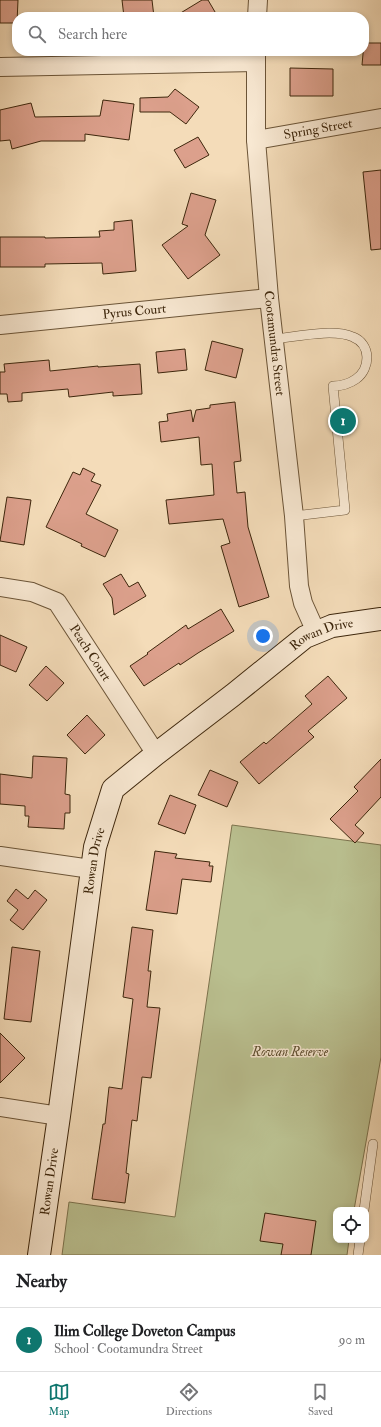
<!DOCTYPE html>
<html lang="en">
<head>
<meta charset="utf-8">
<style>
  :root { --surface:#fff; --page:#f2f2f2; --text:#202124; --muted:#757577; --line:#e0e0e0; --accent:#0f766e }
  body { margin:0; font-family:"IM FELL Double Pica",serif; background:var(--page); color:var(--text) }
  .controls { position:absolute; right:12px; bottom:12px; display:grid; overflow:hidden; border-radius:8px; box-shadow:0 2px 6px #0003 }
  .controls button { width:36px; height:36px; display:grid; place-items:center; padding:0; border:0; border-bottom:1px solid var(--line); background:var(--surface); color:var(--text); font:20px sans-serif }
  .you { position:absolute; left:263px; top:636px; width:14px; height:14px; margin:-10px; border:3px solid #fff; border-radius:50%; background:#1a73e8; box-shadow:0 0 0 6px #1a73e833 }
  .badge { display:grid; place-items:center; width:26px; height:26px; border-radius:50%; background:var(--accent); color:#fff; font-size:13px; font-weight:700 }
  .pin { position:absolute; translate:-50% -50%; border:2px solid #fff; box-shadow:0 1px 4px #0006 }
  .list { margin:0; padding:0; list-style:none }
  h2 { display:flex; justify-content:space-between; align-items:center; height:52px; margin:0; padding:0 16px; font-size:17px }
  h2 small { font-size:13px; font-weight:400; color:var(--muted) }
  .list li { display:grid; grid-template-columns:26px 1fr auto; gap:12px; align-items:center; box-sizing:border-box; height:64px; padding:0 16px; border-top:1px solid var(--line) }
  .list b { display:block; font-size:15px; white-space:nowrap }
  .list p { margin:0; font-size:13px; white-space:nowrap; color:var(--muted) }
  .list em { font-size:13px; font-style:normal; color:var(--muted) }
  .icon { flex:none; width:22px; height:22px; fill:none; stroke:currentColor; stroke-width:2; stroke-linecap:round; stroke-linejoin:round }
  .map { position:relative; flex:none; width:381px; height:1255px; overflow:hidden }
  .search { position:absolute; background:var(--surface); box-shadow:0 2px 6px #0003; left:12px; right:12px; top:12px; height:44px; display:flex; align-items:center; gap:10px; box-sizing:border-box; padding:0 14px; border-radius:16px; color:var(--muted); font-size:15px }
  .sheet { height:116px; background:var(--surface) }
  nav { display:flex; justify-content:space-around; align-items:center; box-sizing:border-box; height:56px; border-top:1px solid var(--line); background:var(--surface); font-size:11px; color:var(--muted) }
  nav a { display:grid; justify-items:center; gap:2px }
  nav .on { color:var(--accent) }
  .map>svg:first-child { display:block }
  .green { fill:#bac090; stroke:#7c734e }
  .building { fill:#dca08c; stroke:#3d260c }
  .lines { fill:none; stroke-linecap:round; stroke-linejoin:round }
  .lane-casing { stroke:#6b5437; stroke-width:10 }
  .street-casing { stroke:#6b5437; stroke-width:20 }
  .secondary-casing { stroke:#3d260c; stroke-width:24 }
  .lane { stroke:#f8e8d2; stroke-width:9 }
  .street { stroke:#f8e8d2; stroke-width:18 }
  .secondary { stroke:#f8e8d2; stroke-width:22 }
  .labels { text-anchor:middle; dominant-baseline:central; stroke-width:3; stroke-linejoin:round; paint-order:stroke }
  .street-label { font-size:13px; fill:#3d260c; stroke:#f8e8d2 }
  .park-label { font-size:13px; font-style:italic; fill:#5c4c2d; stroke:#f8e8d2 }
</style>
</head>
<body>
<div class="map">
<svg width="381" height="1255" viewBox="0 0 381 1255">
  <rect width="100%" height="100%" fill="#f4dcb9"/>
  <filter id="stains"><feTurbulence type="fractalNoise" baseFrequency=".005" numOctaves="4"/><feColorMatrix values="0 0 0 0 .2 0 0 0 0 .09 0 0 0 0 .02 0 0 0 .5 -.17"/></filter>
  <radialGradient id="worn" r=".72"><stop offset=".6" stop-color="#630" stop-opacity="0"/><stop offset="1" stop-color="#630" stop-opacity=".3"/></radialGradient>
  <!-- green -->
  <polygon class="green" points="232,825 381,845 381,1057 354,1210 336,1210 336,1240 349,1240 347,1255 62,1255 69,1202 175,1217"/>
  <!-- building -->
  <g class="building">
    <polygon points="0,0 18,0 17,23 0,23"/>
    <polygon points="122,0 152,0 154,17 124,17"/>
    <polygon points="202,0 208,0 218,17 174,17"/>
    <polygon points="364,43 381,43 381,65 362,65"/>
    <polygon points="290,68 333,69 333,96 290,96"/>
    <polygon points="175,89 199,107 186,124 170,112 140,112 140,98 168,97"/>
    <polygon points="103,100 134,104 129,140 85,134 85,141 41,141 12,149 10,140 0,141 0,110 31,103 35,117 100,116"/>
    <polygon points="198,137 209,155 185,168 174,150"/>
    <polygon points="381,170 381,249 371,250 363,172"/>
    <polygon points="191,193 216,200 205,235 220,255 188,279 162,245 188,226 182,224"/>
    <polygon points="132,220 136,271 103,274 102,263 45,264 45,267 0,267 0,237 45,237 45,238 100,237 99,231 114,230 114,222"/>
    <polygon points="212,341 243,349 236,378 205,370"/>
    <polygon points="185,349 187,370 158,373 156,352"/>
    <polygon points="49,360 50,371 98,366 98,367 140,364 142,394 113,396 113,392 69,397 68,389 22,393 22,401 8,402 7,394 0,394 0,372 5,372 4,364"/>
    <polygon points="235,402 241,461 234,462 237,493 245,492 248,527 269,597 239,607 221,546 230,543 223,519 169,524 166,500 214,495 212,464 201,465 199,437 161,442 159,422 168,421 167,414 191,410 193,422 196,410 210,408 210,405"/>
    <polygon points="83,468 95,474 91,481 101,485 86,514 118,530 105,557 81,546 82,544 46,527 73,472 80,475"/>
    <polygon points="7,497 31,500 24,545 0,541"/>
    <polygon points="121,574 129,587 138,582 146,596 114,615 112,598 103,584"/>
    <polygon points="221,609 234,631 198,653 180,665 179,663 144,686 130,666 148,654 147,653 186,625 188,629"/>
    <polygon points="0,635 27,647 16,672 0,665"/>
    <polygon points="46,666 64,683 47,701 29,685"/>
    <polygon points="328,676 347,698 308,731 314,737 259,784 240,762 264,742 266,744 312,704 305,696"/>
    <polygon points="87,715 105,735 85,754 67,735"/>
    <polygon points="33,756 67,758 65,794 70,795 70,813 65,813 64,829 28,827 29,816 25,816 25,806 0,804 0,774 32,778"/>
    <polygon points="381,759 381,797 355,825 364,833 355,843 330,819 358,791 354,787"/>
    <polygon points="210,770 238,782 227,807 198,795"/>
    <polygon points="170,795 196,805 185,834 158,824"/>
    <polygon points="155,851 177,854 175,858 210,862 209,866 213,866 211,882 182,879 177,914 146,910"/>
    <polygon points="16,889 28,899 35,890 47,900 23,930 10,920 18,910 7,901"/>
    <polygon points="132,927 153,930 148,971 151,971 147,1007 160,1008 151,1078 142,1077 137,1121 132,1120 126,1173 129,1174 125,1203 92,1199 103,1124 105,1124 109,1087 122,1089 133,999 123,997"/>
    <polygon points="12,947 40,951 31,1022 4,1019"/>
    <polygon points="0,1033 25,1058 0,1083"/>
    <polygon points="265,1213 316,1221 311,1255 281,1255 283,1244 260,1241"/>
  </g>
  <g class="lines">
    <defs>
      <g id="lane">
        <path d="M274 339C295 337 333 328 353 337 371 344 371 368 356 379 349 384 341 386 333 386L345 510 294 516"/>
        <polyline points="364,1210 373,1144"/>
        <polyline points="358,1255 360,1240"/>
      </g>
      <g id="street">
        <polyline points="257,17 258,0"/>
        <path id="s1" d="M256 51V140L269 298 294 516 299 586 303 603 316 632"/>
        <polyline points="0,67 256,62"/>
        <path id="s2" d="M256 140 381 118"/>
        <path id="s3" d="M0 325 269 298"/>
        <path id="s4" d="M0 587 32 592 57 602 156 754"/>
        <polyline points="0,856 91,869"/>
        <polyline points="0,1107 59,1116"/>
      </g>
      <g id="secondary">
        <path id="s5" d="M39 1255 59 1116 95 847 113 789 156 754 233 695 305 637 332 626 381 619"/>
      </g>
    </defs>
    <!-- lane casing -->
    <use href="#lane" class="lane-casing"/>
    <!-- street casing -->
    <use href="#street" class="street-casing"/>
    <!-- secondary casing -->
    <use href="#secondary" class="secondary-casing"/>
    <!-- lane -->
    <use href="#lane" class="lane"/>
    <!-- street -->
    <use href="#street" class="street"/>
    <!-- secondary -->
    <use href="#secondary" class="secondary"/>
  </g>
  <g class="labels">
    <!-- street labels -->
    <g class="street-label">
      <text stroke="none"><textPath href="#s2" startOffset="63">Spring Street</textPath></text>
      <text stroke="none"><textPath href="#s3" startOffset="135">Pyrus Court</textPath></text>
      <text stroke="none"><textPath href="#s1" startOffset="293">Cootamundra Street</textPath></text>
      <text stroke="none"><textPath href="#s5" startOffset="734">Rowan Drive</textPath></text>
      <text stroke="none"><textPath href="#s4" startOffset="120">Peach Court</textPath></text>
      <text stroke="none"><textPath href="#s5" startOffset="398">Rowan Drive</textPath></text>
      <text stroke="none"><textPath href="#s5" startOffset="74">Rowan Drive</textPath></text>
    </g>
    <!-- park labels -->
    <g class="park-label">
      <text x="290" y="1052">Rowan Reserve</text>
    </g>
  </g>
  <rect width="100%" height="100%" filter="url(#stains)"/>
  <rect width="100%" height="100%" fill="url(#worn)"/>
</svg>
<div class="controls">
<button><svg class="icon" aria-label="locate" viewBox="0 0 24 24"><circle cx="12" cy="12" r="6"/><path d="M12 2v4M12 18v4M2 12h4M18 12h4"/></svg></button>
</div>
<div class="you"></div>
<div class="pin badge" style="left:343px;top:421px">1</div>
<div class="search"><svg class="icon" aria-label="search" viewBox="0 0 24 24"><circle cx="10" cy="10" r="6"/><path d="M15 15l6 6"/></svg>Search here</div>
</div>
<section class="sheet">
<h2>Nearby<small></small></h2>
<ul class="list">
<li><span class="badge">1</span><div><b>Ilim College Doveton Campus</b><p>School · Cootamundra Street</p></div><em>90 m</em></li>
</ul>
</section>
<nav>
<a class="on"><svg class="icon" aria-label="map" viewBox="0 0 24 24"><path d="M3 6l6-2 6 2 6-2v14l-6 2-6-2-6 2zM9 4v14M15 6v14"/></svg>Map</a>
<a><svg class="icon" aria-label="directions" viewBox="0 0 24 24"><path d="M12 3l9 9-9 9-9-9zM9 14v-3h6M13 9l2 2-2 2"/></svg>Directions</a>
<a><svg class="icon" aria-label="saved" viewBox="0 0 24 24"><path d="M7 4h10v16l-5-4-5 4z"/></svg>Saved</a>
</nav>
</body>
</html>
